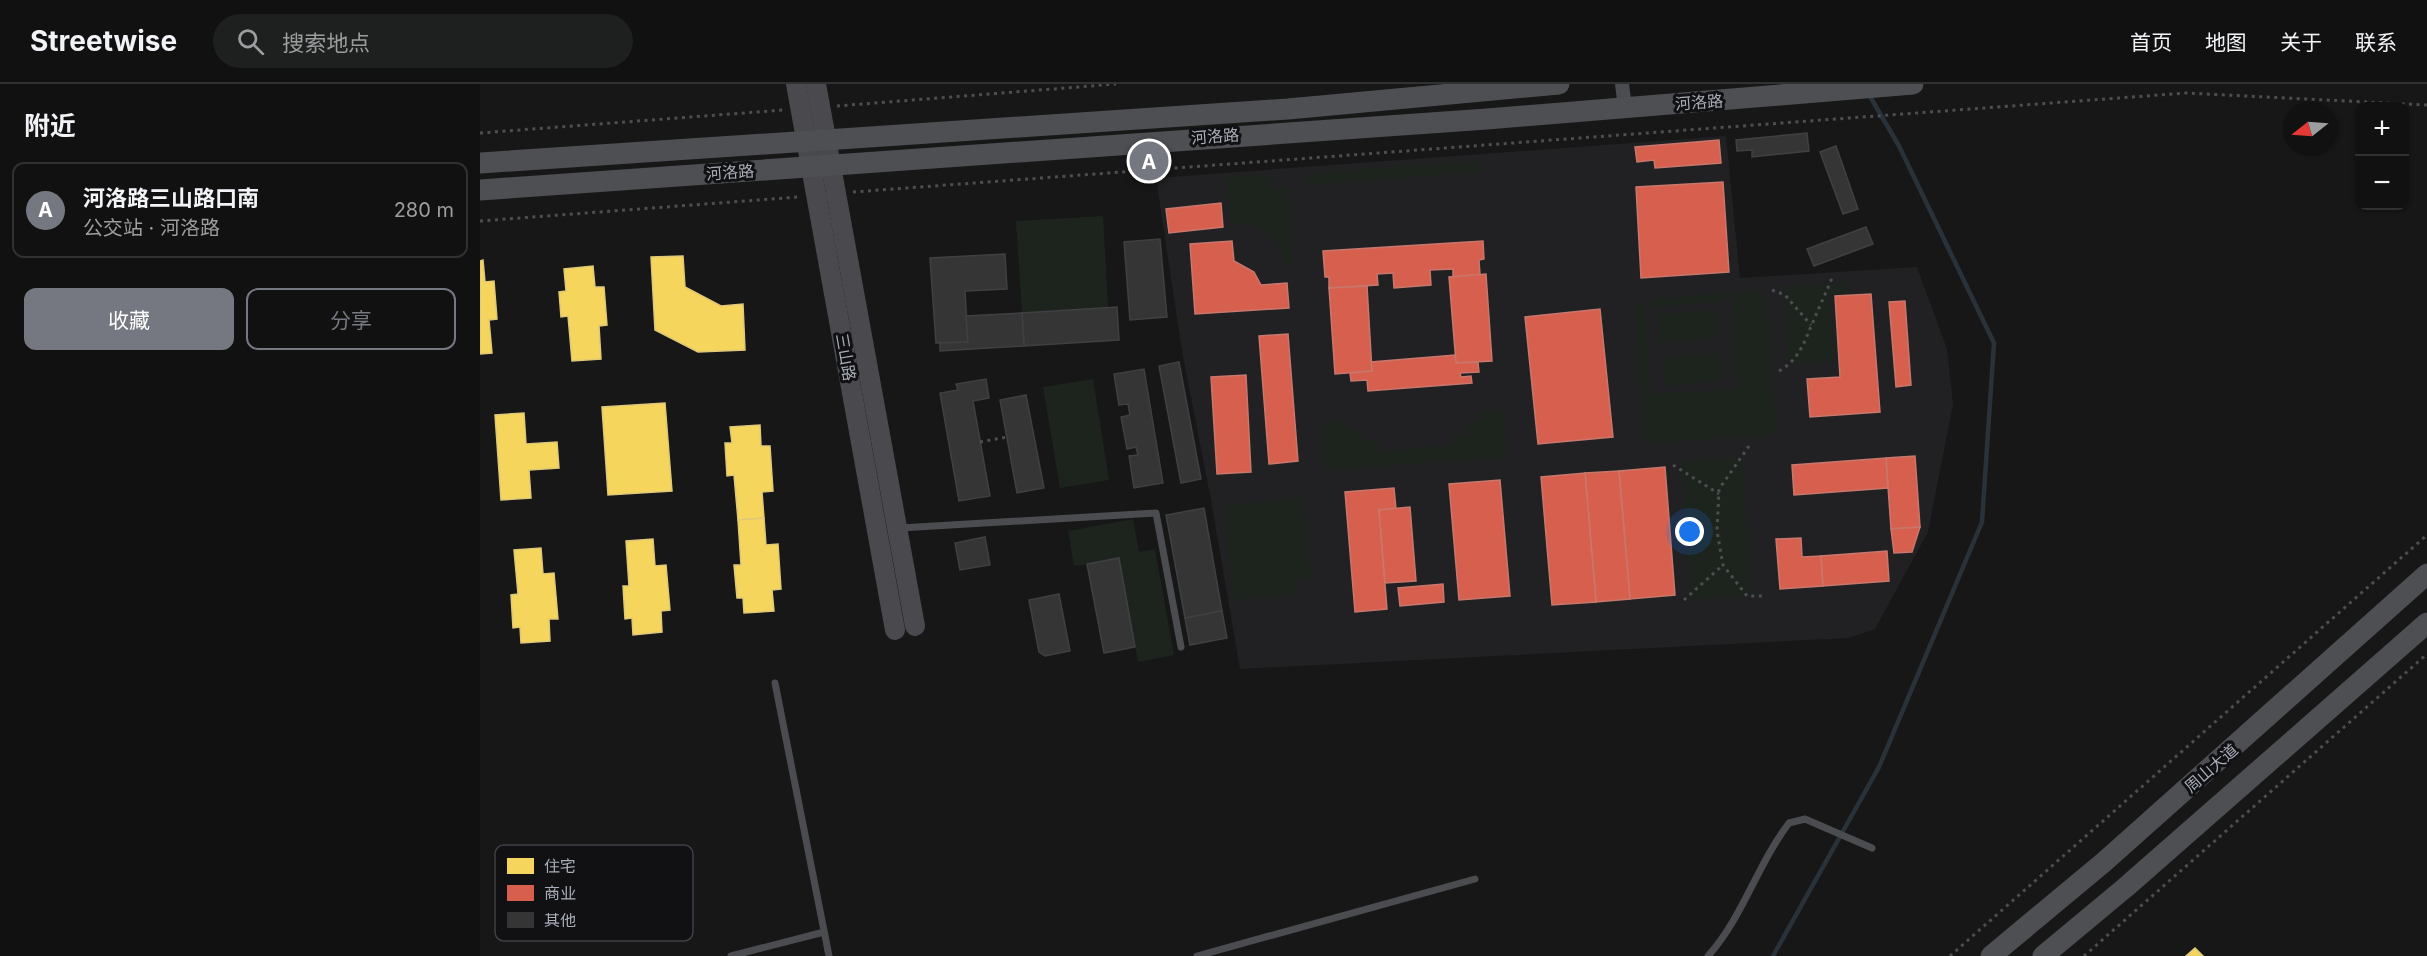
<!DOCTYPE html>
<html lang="zh">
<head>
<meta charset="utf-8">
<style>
  :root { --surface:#111; --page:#1e1f1f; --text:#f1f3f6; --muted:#9c9d9f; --line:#303131; --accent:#757880 }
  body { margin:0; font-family:Inter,"Noto Sans SC",sans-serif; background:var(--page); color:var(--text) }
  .controls { position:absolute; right:18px; top:18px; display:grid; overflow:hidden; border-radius:12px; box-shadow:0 2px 4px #0004 }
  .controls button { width:54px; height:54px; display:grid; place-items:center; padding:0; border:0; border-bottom:2px solid var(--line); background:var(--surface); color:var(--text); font:30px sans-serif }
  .compass { position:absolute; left:1803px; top:18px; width:54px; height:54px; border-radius:50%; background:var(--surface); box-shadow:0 2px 4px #0004; rotate:253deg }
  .you { position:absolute; left:1210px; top:448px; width:21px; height:21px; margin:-15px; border:4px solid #fff; border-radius:50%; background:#1a73e8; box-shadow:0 0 0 9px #1a73e833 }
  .badge { display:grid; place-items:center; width:39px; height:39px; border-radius:50%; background:var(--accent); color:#fff; font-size:20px; font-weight:700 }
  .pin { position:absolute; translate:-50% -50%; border:3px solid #fff; box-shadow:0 2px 6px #0006 }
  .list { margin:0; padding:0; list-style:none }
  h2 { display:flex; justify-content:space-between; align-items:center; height:78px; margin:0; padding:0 24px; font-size:26px }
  h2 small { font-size:20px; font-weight:400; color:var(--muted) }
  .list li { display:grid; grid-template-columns:39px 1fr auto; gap:18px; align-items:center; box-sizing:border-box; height:96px; margin:0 12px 12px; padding:0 12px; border:2px solid var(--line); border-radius:12px }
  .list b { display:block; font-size:22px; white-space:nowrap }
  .list p { margin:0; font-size:20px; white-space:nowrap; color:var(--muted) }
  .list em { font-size:20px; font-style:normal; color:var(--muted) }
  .actions { display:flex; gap:12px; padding:18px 24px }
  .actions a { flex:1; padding:14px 0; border:2px solid var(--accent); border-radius:12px; text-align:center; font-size:21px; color:var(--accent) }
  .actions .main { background:var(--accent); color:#fff }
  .icon { flex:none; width:33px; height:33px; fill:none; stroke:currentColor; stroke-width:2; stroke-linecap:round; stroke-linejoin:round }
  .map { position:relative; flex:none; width:1947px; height:872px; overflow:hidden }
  header { display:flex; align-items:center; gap:36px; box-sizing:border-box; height:84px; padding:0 30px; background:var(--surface); border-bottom:2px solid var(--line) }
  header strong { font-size:28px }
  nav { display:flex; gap:33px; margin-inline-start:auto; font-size:21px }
  .search { width:420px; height:54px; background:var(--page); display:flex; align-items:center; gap:15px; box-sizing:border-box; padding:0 21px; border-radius:33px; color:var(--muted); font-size:22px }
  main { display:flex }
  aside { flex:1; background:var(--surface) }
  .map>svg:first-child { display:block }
  .built { fill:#212123 }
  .green { fill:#1d241e }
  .homes { fill:#f6d55c; stroke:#dfc978; stroke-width:1.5 }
  .shops { fill:#d6604d; stroke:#c8776d; stroke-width:1.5 }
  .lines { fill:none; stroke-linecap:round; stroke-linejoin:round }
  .stream { stroke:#2a3239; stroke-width:4.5 }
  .building { fill:#353536; stroke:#3f4043; stroke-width:1.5 }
  .path { stroke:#4d4e52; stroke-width:3; stroke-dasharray:3 4.5; stroke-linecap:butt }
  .lane { stroke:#4b4c50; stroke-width:7 }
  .street { stroke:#4b4c50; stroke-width:14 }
  .secondary { stroke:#4a4a4e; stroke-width:20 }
  .primary { stroke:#4d4f52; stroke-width:21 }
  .labels { text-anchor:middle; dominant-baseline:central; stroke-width:6; stroke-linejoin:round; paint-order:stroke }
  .street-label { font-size:16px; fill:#a8adb8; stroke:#111113 }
  .key { fill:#111113; stroke:#3e4045; stroke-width:1.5 }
  .key-label { font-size:16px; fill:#a8adb8 }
</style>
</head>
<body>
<header>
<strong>Streetwise</strong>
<div class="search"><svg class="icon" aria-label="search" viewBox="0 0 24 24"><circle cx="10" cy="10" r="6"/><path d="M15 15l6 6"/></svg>搜索地点</div>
<nav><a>首页</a><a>地图</a><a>关于</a><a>联系</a></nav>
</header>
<main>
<aside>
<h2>附近<small></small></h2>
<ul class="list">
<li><span class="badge">A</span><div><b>河洛路三山路口南</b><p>公交站 · 河洛路</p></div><em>280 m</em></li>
</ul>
<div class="actions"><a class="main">收藏</a><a>分享</a></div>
</aside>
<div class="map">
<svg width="1947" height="872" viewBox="0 0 1947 872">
  <rect width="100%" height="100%" fill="#171717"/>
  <!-- built -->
  <polygon class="built" points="1246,52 1260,194 1437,183 1467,265 1473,320 1448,448 1395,545 1368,554 760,585 730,411 702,267 676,94"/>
  <!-- green -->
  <g class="green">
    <polygon points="999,77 1000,88 828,101 827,89"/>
    <path d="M791 90 793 104 807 103 814 180 803 181C802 151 779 138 751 140L747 93Z"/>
    <polygon points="623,132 628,223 542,229 536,137"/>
    <polygon points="1366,199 1366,210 1351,211 1354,277 1309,281 1304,202"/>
    <polygon points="1280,207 1286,212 1296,343 1289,351 1171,359 1164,355 1155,225 1165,215 1171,310 1257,305 1251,209"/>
    <polygon points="1244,209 1244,217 1173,223 1172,215"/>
    <polygon points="1237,226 1239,254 1181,259 1179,230"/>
    <polygon points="1241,269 1243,297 1185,302 1183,273"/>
    <polygon points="613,295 629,396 580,404 563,303"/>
    <polygon points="1024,326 1027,373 845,386 841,339 868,337 869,346 882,346 883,357 898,356 899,367 973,361 973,351 987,350 986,338 1001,337 1000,327"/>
    <polygon points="1262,373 1272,511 1211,516 1201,377"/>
    <polygon points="822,414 831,494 814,496 816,510 754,516 743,422"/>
    <polygon points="653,435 659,468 675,465 694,571 658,578 639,475 594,482 588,447"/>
  </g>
  <!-- homes -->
  <g class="homes">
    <polygon points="203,172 205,203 241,222 263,220 265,266 218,268 175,246 171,173"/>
    <polygon points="3,176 5,198 14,197 17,235 9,236 12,269 0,270 0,177"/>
    <polygon points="113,182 115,203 124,203 127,241 119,242 121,275 92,277 88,232 81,233 79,208 86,207 84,185"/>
    <polygon points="185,319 192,407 128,411 122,323"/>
    <polygon points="44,329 46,360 77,358 79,384 49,386 51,414 21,416 15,331"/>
    <polygon points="280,341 281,362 290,362 293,407 282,408 284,434 258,436 254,391 247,392 245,359 252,359 250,343"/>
    <polygon points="284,434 286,461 298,460 301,505 292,506 294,527 264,529 263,514 257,514 254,481 261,481 258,436"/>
    <polygon points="173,455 175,482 186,481 190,526 181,527 182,548 153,551 152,534 145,535 143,502 149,502 146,457"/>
    <polygon points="61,464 63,490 74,489 78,535 69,535 70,557 41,559 40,543 33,544 31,511 38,510 34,466"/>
    <polygon points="1715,864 1723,872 1706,872"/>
  </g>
  <!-- shops -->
  <g class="shops">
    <polygon points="1239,56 1241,79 1175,84 1174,76 1157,78 1155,63"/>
    <polygon points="1243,98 1249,188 1161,194 1156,103"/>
    <polygon points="741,119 743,143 689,149 686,125"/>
    <polygon points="752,157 754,177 774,188 781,201 807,199 809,224 715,230 710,160"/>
    <polygon points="1003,157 1004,175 999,176 1000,191 973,193 973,185 950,186 951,201 914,204 913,189 897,190 898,201 849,204 849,193 845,193 843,167"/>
    <polygon points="1006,190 1012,277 976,279 969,193"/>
    <polygon points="887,202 892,287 855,290 849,204"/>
    <polygon points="1391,210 1400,328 1330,333 1327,295 1360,293 1355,212"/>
    <polygon points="1425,217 1431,301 1416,303 1409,218"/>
    <polygon points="1120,225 1133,353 1058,360 1045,233"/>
    <polygon points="808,250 818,377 789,380 779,252"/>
    <polygon points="975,271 976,279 998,278 999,288 980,289 981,293 991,292 992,299 888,307 887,296 871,297 870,289 892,287 891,278"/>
    <polygon points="766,291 771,388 737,390 731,293"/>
    <polygon points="1435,372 1440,443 1411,445 1406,374"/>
    <polygon points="1406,374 1408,404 1314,411 1312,381"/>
    <polygon points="1185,383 1195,511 1150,515 1139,387"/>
    <polygon points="1139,387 1150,515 1116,518 1105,389"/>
    <polygon points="1105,389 1116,518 1072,521 1061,393"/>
    <polygon points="1020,396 1030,512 979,516 969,400"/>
    <polygon points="914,404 916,425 899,426 907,525 875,528 865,408"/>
    <polygon points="930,423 936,497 905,499 899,426"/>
    <polygon points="1440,443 1432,468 1414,469 1411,445"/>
    <polygon points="1321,454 1322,473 1341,472 1343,502 1300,505 1296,455"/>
    <polygon points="1407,467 1409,497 1343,502 1341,472"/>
    <polygon points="963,500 964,518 920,522 918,504"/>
  </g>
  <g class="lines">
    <!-- stream -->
    <polyline class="stream" points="1293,872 1399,683 1502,438 1514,259 1419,62 1388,9"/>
  </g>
  <!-- building -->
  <g class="building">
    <polygon points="1327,49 1329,67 1272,73 1272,66 1257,67 1256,56"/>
    <polygon points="1356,62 1378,125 1363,130 1340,68"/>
    <polygon points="1386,143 1393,160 1334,182 1327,165"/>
    <polygon points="680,155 687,233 650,236 644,158"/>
    <polygon points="525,170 527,205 485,207 488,258 456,259 450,174"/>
    <polygon points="637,223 639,256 544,262 542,229"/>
    <polygon points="542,229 544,262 460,267 460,259 488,258 486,232"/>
    <polygon points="699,278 721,395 701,399 679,282"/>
    <polygon points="664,285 683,399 654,404 649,372 658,371 656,363 647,365 641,333 650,331 648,320 639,321 634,290"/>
    <polygon points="506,295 509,314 493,317 510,412 479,417 460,309 478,306 476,300"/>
    <polygon points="546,311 564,404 537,409 520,316"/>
    <polygon points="724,424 742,527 705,534 686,431"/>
    <polygon points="505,453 510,481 480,486 475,459"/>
    <polygon points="639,474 655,563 624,569 607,480"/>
    <polygon points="579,510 590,567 565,572 559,568 549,516"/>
    <polygon points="742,527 747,554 710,561 705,534"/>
  </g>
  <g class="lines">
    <!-- path -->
    <g class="path">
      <polyline points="357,22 636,0"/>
      <polyline points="0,49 303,26"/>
      <polyline points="373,108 1706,9 1947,21"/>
      <polyline points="0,137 318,113"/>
      <polyline points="1292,206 1305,211 1331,241"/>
      <path d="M1299 287C1320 275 1324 258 1333 238 1339 223 1346 209 1352 194"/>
      <polyline points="500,358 527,353"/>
      <polyline points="1269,362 1239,405 1237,447 1243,481 1267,512 1283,512"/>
      <polyline points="1193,381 1239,410"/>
      <polyline points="1204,516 1243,481"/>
      <polyline points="1470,872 1947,451"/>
      <polyline points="1604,872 1947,570"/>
    </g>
    <!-- lane -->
    <g class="lane">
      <polyline points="420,444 676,429 701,563"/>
      <polyline points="295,599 349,872"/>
      <polyline points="251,872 344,848"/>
      <polyline points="717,872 995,795"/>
      <path d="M1228 872C1263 833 1277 781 1309 739L1325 735 1392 764"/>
    </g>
    <!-- street -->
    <polyline class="street" points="1142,0 1145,24"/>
    <!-- secondary -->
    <g class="secondary">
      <polyline points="316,0 415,546"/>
      <polyline points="336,0 435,542"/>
    </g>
    <!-- primary -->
    <g class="primary">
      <polyline points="0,79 808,25 1079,0"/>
      <polyline points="0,106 1007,35 1433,0"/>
      <polyline points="1511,872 1624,778 1947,490"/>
      <polyline points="1563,872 1646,803 1947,539"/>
    </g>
  </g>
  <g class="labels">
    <!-- street labels -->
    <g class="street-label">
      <text transform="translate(1219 18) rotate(-4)">河洛路</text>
      <text transform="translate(735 52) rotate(-4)">河洛路</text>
      <text transform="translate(250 88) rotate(-4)">河洛路</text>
      <text transform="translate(366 273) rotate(80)">三山路</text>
      <text transform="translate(1731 684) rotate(-41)">周山大道</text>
    </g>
  </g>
  <!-- legend -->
  <rect x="15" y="761" width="198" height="96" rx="9" class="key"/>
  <rect x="27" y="774" width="27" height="16" fill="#f6d55c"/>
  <rect x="27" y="801" width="27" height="16" fill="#d6604d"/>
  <rect x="27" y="828" width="27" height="16" fill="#353536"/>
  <g class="key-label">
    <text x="64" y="788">住宅</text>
    <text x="64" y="815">商业</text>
    <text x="64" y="842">其他</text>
  </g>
</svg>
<div class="controls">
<button>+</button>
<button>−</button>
</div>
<svg class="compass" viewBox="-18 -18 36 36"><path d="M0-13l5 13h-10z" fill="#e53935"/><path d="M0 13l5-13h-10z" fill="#9c9d9f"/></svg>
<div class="you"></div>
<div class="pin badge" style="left:669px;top:77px">A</div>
</div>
</main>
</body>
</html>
